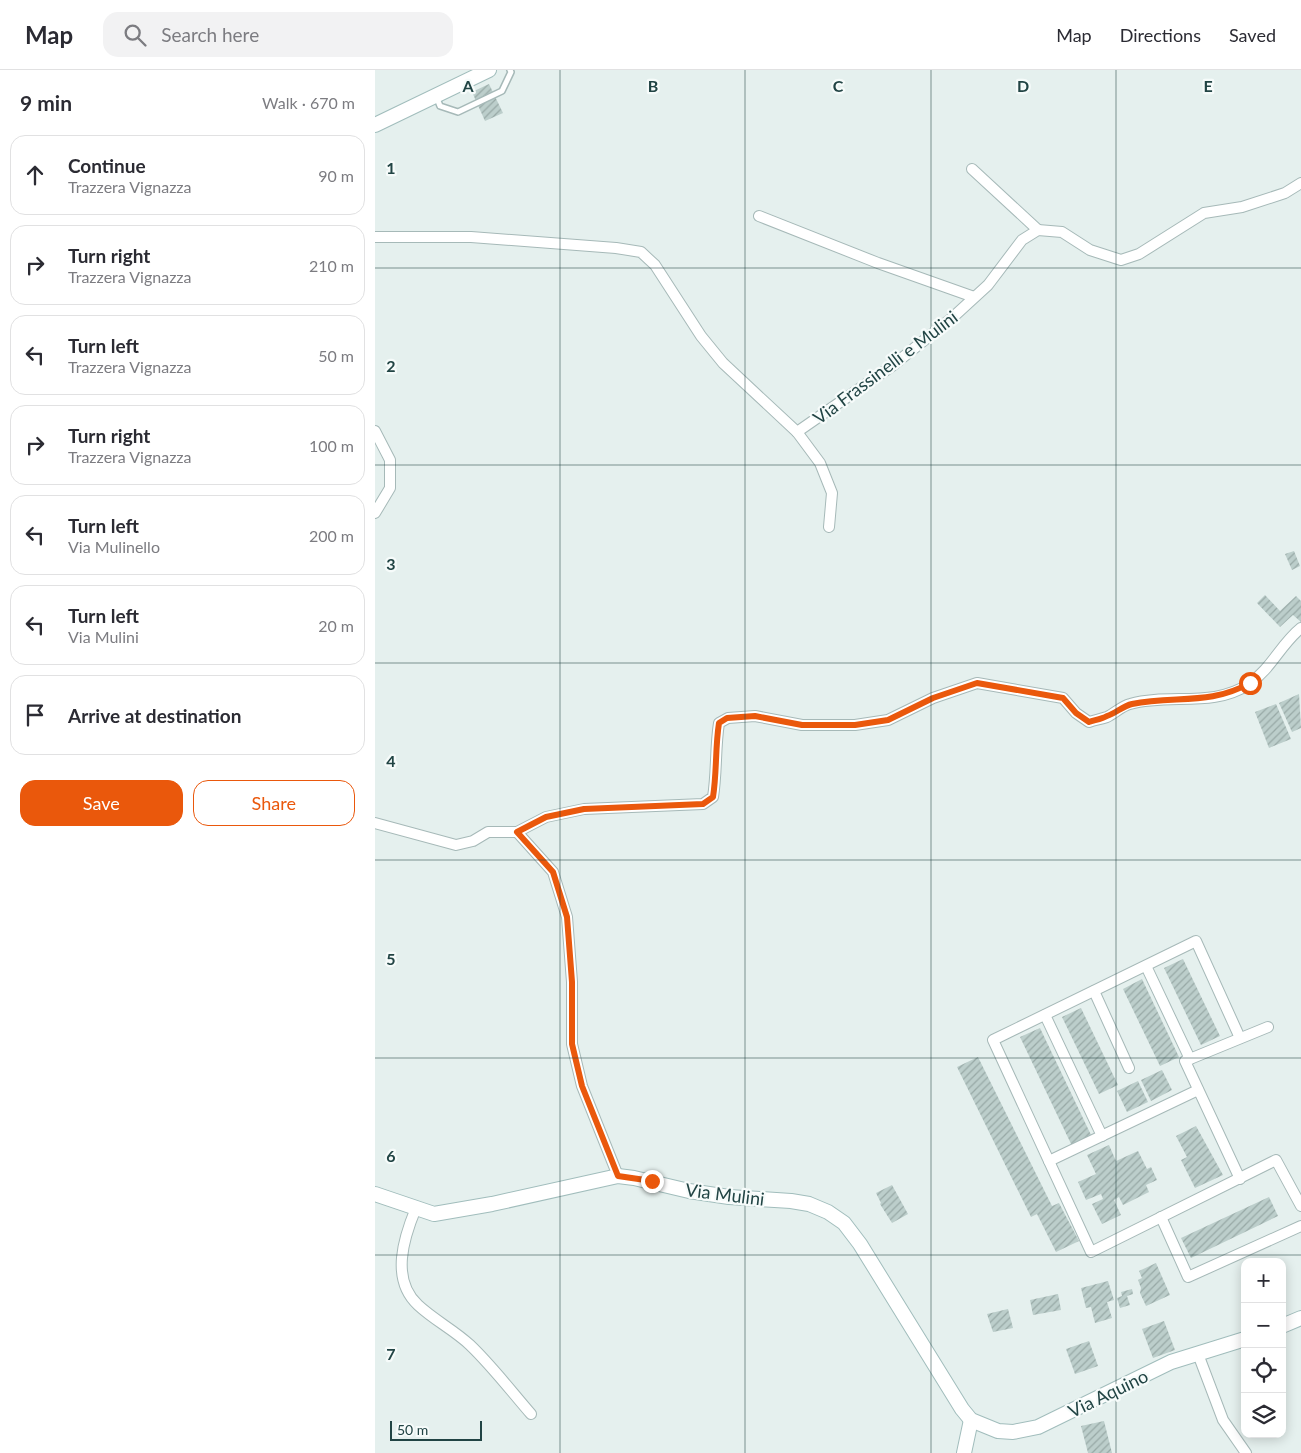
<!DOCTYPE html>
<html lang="en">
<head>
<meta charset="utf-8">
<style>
  :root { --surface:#fff; --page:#f2f2f3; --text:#2b2b33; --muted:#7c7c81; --line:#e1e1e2; --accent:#ea580c }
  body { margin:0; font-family:Lato,sans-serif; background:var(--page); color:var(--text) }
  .controls { position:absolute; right:15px; bottom:15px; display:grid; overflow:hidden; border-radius:10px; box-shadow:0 2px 12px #0003 }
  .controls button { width:45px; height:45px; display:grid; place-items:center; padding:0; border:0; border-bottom:1px solid var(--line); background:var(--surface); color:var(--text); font:25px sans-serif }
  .scale { position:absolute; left:15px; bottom:12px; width:92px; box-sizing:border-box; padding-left:5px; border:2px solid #214444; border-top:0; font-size:14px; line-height:18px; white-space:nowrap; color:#214444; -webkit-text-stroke:4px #f6fbfa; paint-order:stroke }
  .stop { position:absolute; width:15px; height:15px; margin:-11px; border:4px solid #ea580c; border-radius:50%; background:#fff }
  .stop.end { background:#ea580c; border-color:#fff; box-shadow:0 1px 5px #0008 }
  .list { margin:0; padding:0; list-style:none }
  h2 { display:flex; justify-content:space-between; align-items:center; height:65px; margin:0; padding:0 20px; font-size:21px }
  h2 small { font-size:16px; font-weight:400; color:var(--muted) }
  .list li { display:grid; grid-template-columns:32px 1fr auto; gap:15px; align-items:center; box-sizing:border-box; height:80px; margin:0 10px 10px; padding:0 10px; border:1px solid var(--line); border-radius:15px }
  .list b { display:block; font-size:19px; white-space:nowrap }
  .list p { margin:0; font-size:16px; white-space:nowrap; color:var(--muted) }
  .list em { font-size:16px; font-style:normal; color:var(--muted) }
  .actions { display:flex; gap:10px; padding:15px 20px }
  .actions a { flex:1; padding:11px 0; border:1px solid var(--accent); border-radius:15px; text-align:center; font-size:18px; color:var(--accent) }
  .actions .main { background:var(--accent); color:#fff }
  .icon { flex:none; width:28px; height:28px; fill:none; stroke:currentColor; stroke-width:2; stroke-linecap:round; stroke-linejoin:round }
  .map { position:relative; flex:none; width:926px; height:1383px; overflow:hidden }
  header { display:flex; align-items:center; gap:30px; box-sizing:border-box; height:70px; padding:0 25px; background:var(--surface); border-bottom:1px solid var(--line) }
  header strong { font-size:24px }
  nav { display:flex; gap:28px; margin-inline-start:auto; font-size:18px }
  .search { width:350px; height:45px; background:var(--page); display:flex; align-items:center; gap:12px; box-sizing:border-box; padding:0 18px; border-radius:15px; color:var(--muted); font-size:19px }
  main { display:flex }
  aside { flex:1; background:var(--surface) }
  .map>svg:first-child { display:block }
  .building { fill:url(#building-hatch) }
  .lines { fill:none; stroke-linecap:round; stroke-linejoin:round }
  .lane-casing { stroke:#a6b9b8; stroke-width:8 }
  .street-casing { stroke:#a6b9b8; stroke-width:12 }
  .secondary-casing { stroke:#a1bdbc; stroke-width:16 }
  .lane { stroke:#fff; stroke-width:5 }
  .street { stroke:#fff; stroke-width:10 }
  .secondary { stroke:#fff; stroke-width:14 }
  .route { stroke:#ea580c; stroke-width:6 }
  .grid { fill:none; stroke:#214444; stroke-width:1; stroke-opacity:0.55 }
  .labels { text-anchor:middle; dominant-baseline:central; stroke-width:4.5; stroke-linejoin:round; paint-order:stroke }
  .street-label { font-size:18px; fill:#214444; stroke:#f6fbfa }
  .grid-label { font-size:16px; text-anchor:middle; font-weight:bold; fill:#214444; stroke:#f6fbfa; stroke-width:4.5; stroke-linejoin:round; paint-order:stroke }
</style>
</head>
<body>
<header>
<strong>Map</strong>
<div class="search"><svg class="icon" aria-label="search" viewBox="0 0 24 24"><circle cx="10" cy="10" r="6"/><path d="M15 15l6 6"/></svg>Search here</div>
<nav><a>Map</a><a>Directions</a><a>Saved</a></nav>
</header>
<main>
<aside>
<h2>9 min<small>Walk · 670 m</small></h2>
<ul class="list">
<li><svg class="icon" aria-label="ahead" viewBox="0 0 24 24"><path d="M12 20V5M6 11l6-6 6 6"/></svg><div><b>Continue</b><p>Trazzera Vignazza</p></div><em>90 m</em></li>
<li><svg class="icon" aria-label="right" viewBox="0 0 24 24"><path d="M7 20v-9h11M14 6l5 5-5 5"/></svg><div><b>Turn right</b><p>Trazzera Vignazza</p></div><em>210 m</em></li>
<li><svg class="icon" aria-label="left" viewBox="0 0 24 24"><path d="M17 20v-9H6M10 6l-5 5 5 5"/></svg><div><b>Turn left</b><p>Trazzera Vignazza</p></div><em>50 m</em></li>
<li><svg class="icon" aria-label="right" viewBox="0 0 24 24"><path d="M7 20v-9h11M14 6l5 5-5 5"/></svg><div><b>Turn right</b><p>Trazzera Vignazza</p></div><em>100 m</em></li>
<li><svg class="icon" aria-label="left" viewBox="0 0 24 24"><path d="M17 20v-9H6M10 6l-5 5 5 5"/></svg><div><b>Turn left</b><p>Via Mulinello</p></div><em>200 m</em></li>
<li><svg class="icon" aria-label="left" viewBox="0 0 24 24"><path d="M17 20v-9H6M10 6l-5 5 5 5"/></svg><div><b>Turn left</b><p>Via Mulini</p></div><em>20 m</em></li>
<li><svg class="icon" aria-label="arrive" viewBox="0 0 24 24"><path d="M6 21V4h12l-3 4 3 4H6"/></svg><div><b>Arrive at destination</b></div></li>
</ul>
<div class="actions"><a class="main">Save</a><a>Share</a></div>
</aside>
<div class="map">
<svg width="926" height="1383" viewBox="0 0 926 1383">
  <defs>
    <pattern id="building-hatch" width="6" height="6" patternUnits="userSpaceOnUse" patternTransform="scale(1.25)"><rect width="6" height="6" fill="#bccecb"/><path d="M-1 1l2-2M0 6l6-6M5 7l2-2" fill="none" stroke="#98a9a6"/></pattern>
  </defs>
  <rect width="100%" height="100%" fill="#e5f0ee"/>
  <!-- building -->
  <g class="building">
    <polygon points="114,14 128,43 110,51 97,22"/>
    <polygon points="919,481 925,496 917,500 910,484"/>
    <polygon points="890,525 905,541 921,526 926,531 926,552 918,545 905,557 882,533"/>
    <polygon points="924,624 926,658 917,662 904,633"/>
    <polygon points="901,634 916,669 894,678 880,642"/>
    <polygon points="808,889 845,966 826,975 789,898"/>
    <polygon points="767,909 804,987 785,996 748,919"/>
    <polygon points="706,938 743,1015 724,1024 687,947"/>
    <polygon points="665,958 717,1067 697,1076 645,967"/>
    <polygon points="603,987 677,1136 684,1133 704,1171 681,1182 662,1144 656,1147 582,997"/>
    <polygon points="787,1000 797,1020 776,1031 766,1010"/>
    <polygon points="763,1011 773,1032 752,1042 742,1021"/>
    <polygon points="821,1056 848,1105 820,1118 806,1090 812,1087 801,1066"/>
    <polygon points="734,1075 741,1091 763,1081 772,1099 776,1097 782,1110 771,1115 774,1122 748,1135 744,1127 739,1130 746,1145 727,1154 717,1134 728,1129 726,1124 711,1130 703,1112 721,1104 712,1085"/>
    <polygon points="517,1115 533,1144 517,1153 505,1134 506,1133 501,1123"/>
    <polygon points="894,1127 903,1146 816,1188 806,1168"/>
    <polygon points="781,1193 795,1225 771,1236 765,1223 766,1218 763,1210 767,1208 764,1201"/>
    <polygon points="733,1211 739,1230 732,1232 737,1248 720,1253 716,1237 711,1238 706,1218"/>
    <polygon points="757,1219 758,1224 752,1226 755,1235 745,1238 742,1228 747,1226 746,1222"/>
    <polygon points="683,1224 686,1240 658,1245 655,1230"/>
    <polygon points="633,1239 638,1258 618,1262 612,1244"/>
    <polygon points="789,1251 800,1280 778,1288 767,1259"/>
    <polygon points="714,1271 723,1296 700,1304 691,1279"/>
    <polygon points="729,1351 737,1383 713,1383 706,1356"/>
  </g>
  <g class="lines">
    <defs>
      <polyline id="lane" points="61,26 65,36 83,42 127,21 136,2 135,0"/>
      <g id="street">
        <polyline points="597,99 663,160"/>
        <polyline points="384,146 503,193 599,227"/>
        <polyline points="0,167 96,167 241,178 266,182 280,195 326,266 348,293 422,362 517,296 577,248 613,215 647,170 663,160 687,162 715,180 746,190 764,184 829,143 867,137 910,123 926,113"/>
        <polyline points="0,361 15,390 15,418 0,443"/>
        <polyline points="422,362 445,393 457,423 454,457"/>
        <path d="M0 753 81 775 98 771 113 762H142L171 747 209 739 328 734 338 727C342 702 340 678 344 653L353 648 380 646 427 655H480L513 650 558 628 602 613 688 628 701 643 714 652C720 650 726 649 732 647 740 643 747 636 755 634 795 623 838 638 874 614 896 599 906 574 926 558"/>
        <polyline points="142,762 178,802 192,847 197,912 197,974 207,1016 243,1106"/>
        <polyline points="771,896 815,989"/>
        <polyline points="719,921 754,998"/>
        <polyline points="670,945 727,1066"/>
        <polyline points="865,968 821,871 618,970 716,1182 901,1090 926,1136"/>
        <polyline points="674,1091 823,1020"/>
        <polyline points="865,1109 810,991 893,957"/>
        <path d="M41 1138C29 1167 15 1209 43 1235 59 1250 79 1260 95 1275 117 1296 136 1321 156 1344"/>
        <polyline points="786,1147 813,1207 926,1156"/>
        <polyline points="823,1284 848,1350 871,1383"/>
      </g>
      <g id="secondary">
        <polyline points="0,55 114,0"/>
        <polyline points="0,1124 59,1144 117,1134 243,1106 259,1108 314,1121 354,1127 416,1131 434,1134 453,1142 469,1153 485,1174 587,1339 596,1350 623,1361 638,1362 663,1357 796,1292 870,1269"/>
        <polyline points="907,1256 926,1248"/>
        <polyline points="589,1383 596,1350"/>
      </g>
    </defs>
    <!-- lane casing -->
    <use href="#lane" class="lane-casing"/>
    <!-- street casing -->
    <use href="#street" class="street-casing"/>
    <!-- secondary casing -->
    <use href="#secondary" class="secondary-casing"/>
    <!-- lane -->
    <use href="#lane" class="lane"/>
    <!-- street -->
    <use href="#street" class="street"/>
    <!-- secondary -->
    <use href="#secondary" class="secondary"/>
  </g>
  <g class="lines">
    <!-- route -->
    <path class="route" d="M277 1111 243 1106 207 1016 197 974V912L192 847 178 802 142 762 171 747 209 739 328 734 338 727C342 702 340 678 344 653L352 648 380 646 427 655H480L513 650 558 628 602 613 688 628 701 643 714 652C720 650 727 649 732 646 741 643 748 636 757 634 800 625 834 636 875 613"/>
  </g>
  <!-- grid -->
  <path class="grid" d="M185 0V1383M370 0V1383M556 0V1383M741 0V1383M0 198H926M0 395H926M0 593H926M0 790H926M0 988H926M0 1185H926"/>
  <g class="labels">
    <!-- street labels -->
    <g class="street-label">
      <text transform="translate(510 297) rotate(-37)">Via Frassinelli e Mulini</text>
      <text transform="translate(350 1124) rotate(7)">Via Mulini</text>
      <text transform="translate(733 1323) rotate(-26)">Via Aquino</text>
    </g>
  </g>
  <g class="grid-label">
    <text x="93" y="22">A</text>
    <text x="278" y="22">B</text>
    <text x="463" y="22">C</text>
    <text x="648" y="22">D</text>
    <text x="833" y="22">E</text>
    <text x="16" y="104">1</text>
    <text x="16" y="302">2</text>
    <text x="16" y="500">3</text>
    <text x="16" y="697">4</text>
    <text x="16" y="895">5</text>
    <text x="16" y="1092">6</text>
    <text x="16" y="1290">7</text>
  </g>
</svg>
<div class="controls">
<button>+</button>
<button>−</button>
<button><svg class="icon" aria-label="locate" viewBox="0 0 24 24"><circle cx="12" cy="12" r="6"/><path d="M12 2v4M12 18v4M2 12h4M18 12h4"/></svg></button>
<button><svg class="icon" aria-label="layers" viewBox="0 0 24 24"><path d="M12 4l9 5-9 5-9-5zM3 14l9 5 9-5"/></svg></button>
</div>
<div class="scale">50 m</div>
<div class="stop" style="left:875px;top:613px"></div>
<div class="stop end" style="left:277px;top:1111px"></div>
</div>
</main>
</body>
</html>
